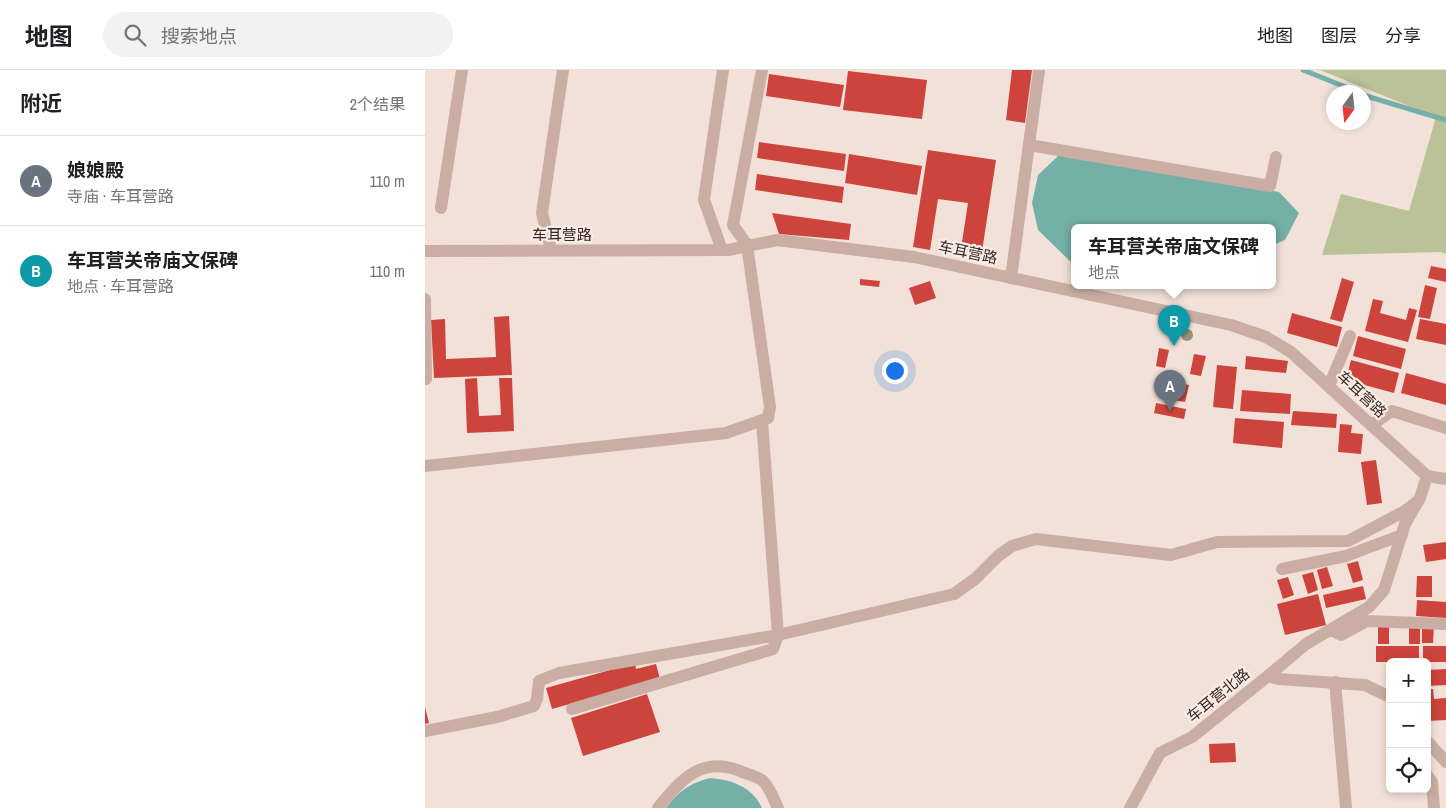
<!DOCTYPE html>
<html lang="zh">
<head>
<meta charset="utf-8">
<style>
  :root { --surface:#fff; --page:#f2f2f2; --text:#202124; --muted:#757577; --line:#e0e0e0; --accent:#195851 }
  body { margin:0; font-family:"Archivo Narrow","Noto Sans SC",sans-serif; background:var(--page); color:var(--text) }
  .controls { position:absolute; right:15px; bottom:15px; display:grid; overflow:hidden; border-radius:8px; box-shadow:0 2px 8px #0003 }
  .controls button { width:45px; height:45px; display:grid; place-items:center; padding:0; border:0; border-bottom:1px solid var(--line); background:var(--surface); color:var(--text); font:25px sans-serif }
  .compass { position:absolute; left:901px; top:15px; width:45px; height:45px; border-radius:50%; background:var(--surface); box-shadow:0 2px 8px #0003; rotate:195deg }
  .you { position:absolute; left:469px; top:300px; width:18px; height:18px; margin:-12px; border:4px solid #fff; border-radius:50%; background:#1a73e8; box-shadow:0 0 0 8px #1a73e833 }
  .badge { display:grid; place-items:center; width:32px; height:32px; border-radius:50%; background:var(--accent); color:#fff; font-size:16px; font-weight:700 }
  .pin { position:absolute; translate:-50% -41px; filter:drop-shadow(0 1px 2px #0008) }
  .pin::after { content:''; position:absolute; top:26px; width:18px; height:15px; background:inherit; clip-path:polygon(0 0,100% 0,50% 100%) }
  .popup { position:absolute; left:646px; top:154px; width:205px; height:65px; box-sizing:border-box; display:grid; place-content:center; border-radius:8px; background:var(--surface); filter:drop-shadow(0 1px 4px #0005); font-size:16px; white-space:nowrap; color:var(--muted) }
  .popup b { font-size:19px; color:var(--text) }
  .popup::after { content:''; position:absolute; left:50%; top:100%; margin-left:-10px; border:10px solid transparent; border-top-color:var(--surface) }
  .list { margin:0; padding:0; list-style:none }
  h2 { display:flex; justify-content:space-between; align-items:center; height:65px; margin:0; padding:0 20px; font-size:21px }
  h2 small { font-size:16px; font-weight:400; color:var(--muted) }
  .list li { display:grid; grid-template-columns:32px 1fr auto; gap:15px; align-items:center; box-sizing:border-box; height:90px; padding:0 20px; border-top:1px solid var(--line) }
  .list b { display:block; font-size:19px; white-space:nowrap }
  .list p { margin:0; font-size:16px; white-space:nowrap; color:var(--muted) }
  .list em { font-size:16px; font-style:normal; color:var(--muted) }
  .icon { flex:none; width:28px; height:28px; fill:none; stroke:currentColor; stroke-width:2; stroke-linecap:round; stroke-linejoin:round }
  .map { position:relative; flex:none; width:1021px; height:738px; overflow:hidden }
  header { display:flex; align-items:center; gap:30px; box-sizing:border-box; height:70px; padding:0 25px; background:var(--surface); border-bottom:1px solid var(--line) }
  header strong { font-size:24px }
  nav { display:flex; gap:28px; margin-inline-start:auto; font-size:18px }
  .search { width:350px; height:45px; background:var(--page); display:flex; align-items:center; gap:12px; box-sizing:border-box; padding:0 18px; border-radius:28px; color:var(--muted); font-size:19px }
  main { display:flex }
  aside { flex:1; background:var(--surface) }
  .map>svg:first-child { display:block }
  .green { fill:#bbc297 }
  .water { fill:#75b0a8 }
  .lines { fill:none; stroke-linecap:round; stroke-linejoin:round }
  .stream { stroke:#75b0a8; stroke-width:5 }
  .building { fill:#cc443c }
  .minor { stroke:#caaea3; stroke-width:12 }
  .tree { fill:#979377 }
  .labels { text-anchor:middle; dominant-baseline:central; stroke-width:4.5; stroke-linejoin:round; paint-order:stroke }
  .street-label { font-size:15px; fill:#352826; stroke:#faece4 }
</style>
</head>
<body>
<header>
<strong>地图</strong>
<div class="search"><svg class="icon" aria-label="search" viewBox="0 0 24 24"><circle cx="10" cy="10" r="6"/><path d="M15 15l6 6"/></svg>搜索地点</div>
<nav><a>地图</a><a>图层</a><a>分享</a></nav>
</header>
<main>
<aside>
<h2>附近<small>2个结果</small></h2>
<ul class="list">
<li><span class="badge" style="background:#6b7280">A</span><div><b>娘娘殿</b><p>寺庙 · 车耳营路</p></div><em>110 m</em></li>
<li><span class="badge" style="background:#0f9aa8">B</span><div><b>车耳营关帝庙文保碑</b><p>地点 · 车耳营路</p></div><em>110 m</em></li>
</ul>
</aside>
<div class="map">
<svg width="1021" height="738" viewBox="0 0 1021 738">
  <rect width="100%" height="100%" fill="#f2e1d8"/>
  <!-- green -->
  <polygon class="green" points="895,0 1021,0 1021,184 1016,182 897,185 916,124 984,141 1011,47"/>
  <!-- water -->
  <g class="water">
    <polygon points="634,85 854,122 874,143 860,170 848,175 848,157 650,157 649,195 613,160 607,133 613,105"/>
    <path d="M285 708C308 710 327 717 337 738H241C254 721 265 713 285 708Z"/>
  </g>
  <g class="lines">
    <!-- stream -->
    <g class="stream">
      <polyline points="878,0 933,22"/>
      <polyline points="938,25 1021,50"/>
    </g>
  </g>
  <!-- building -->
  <g class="building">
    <polygon points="587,0 607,0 600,53 581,50"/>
    <polygon points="423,1 502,10 497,49 418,40"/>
    <polygon points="344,4 419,15 415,37 341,26"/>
    <polygon points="334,72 421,84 419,101 332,88"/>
    <polygon points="503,80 571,90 556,188 535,185 543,133 513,129 505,180 488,177"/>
    <polygon points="424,84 497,96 492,125 420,113"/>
    <polygon points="332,104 419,117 417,133 330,120"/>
    <polygon points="347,143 426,154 424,170 354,164"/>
    <polygon points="1006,196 1021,199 1021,212 1003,208"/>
    <polygon points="917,208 929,212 917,252 905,249"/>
    <polygon points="435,209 455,211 454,217 435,215"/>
    <polygon points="505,211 511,228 490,235 484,218"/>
    <polygon points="1000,215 1012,218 1005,249 993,247"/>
    <polygon points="948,229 958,231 955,243 981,250 984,238 992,240 983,272 940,261"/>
    <polygon points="867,243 917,257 912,277 862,263"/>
    <polygon points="84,246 87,305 9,308 6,250 20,249 21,289 71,287 69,247"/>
    <polygon points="995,249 1021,254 1021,275 991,269"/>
    <polygon points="933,266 981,279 976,299 928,286"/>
    <polygon points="734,278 744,280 740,298 731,296"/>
    <polygon points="769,284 781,286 776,306 765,304"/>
    <polygon points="821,286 863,291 861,303 820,299"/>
    <polygon points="926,290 974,303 969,323 921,310"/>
    <polygon points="792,295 812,297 808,339 788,337"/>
    <polygon points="981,303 1021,314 1021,335 976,323"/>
    <polygon points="52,308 54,346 76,345 74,308 87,308 89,361 42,363 40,309"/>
    <polygon points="741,311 764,315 760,332 738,328"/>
    <polygon points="817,320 866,324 865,344 815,341"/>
    <polygon points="731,333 761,339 759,349 729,343"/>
    <polygon points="868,341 912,344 911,358 866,355"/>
    <polygon points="810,348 859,352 857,378 808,373"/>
    <polygon points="915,354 927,355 926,363 938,364 936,384 913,382"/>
    <polygon points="951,390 957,433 942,435 936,392"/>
    <polygon points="1021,472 1021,489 1001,492 998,475"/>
    <polygon points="933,491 938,510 928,513 922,494"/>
    <polygon points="902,497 908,516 897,519 892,500"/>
    <polygon points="888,502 893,520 883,524 877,505"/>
    <polygon points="992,506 1007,506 1007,527 991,527"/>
    <polygon points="863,507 869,525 858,529 852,510"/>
    <polygon points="938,516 941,529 901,538 898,525"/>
    <polygon points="893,524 901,555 860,565 852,534"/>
    <polygon points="992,530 1021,532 1021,548 991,546"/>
    <polygon points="997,554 1009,554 1008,573 997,573"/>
    <rect x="953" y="555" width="11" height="19"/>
    <rect x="984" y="555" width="11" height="19"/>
    <rect x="951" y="576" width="43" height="16"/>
    <rect x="998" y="576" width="23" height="16"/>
    <polygon points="210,593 211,599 231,594 235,609 127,639 121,618"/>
    <polygon points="1021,599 1021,615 1002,616 1002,600"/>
    <polygon points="1002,619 1008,619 1009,629 1021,628 1021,650 1002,651"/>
    <polygon points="222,624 235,662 158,686 146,648"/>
    <polygon points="0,637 4,653 0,654"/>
    <polygon points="810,673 811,692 785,693 784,674"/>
  </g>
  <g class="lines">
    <!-- minor -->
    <g class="minor">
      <polyline points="604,75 845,116 851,87"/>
      <polyline points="16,138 37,0"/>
      <polyline points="126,180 117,143 138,0"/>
      <polyline points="297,180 279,130 298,0"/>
      <polyline points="0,181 303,180 352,170 489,187 806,255 841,267 866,282 1002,406 1021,409"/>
      <polyline points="586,208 614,0"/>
      <polyline points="0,229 1,309"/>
      <polyline points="904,316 925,266"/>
      <polyline points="337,351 353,565 529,524 550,509 573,486 587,476 611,469 746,485 792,472 923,471 980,441 993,431"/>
      <polyline points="946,355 967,341 1021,358"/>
      <polyline points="0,396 301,363 343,348 345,337 322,175 308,155 337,0"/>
      <polyline points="857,499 921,486 977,465"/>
      <polyline points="906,560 916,565 942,551 1021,554"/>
      <polyline points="843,606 881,574 944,537 959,520 980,454 995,428 1002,406"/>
      <polyline points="910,612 921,738"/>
      <polyline points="0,661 72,647 109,636 112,629 114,611 134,603 353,565 348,579 147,639"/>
      <polyline points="1002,671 1021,692"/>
      <polyline points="1002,705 1007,712 1009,738"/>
      <path d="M233 738C258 707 279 684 320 703 326 705 333 707 338 711 344 716 349 730 353 738"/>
      <polyline points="705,738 735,683 767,667 843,606 854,609 940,615 965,627"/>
    </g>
  </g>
  <!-- trees -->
  <circle class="tree" cx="762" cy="265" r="6"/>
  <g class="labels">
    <!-- street labels -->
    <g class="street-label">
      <text x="137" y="164">车耳营路</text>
      <text transform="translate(543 182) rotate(12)">车耳营路</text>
      <text transform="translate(937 324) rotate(43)">车耳营路</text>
      <text transform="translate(793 625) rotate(-39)">车耳营北路</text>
    </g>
  </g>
</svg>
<div class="controls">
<button>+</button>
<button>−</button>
<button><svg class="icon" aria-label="locate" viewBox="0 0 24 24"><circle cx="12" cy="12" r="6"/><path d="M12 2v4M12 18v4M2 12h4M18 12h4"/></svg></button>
</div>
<svg class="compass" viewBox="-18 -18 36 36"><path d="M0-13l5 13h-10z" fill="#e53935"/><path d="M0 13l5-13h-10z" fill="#757577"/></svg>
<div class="you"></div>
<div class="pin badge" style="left:745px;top:341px;background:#6b7280">A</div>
<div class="pin badge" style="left:749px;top:276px;background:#0f9aa8">B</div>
<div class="popup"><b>车耳营关帝庙文保碑</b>地点</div>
</div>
</main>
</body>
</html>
